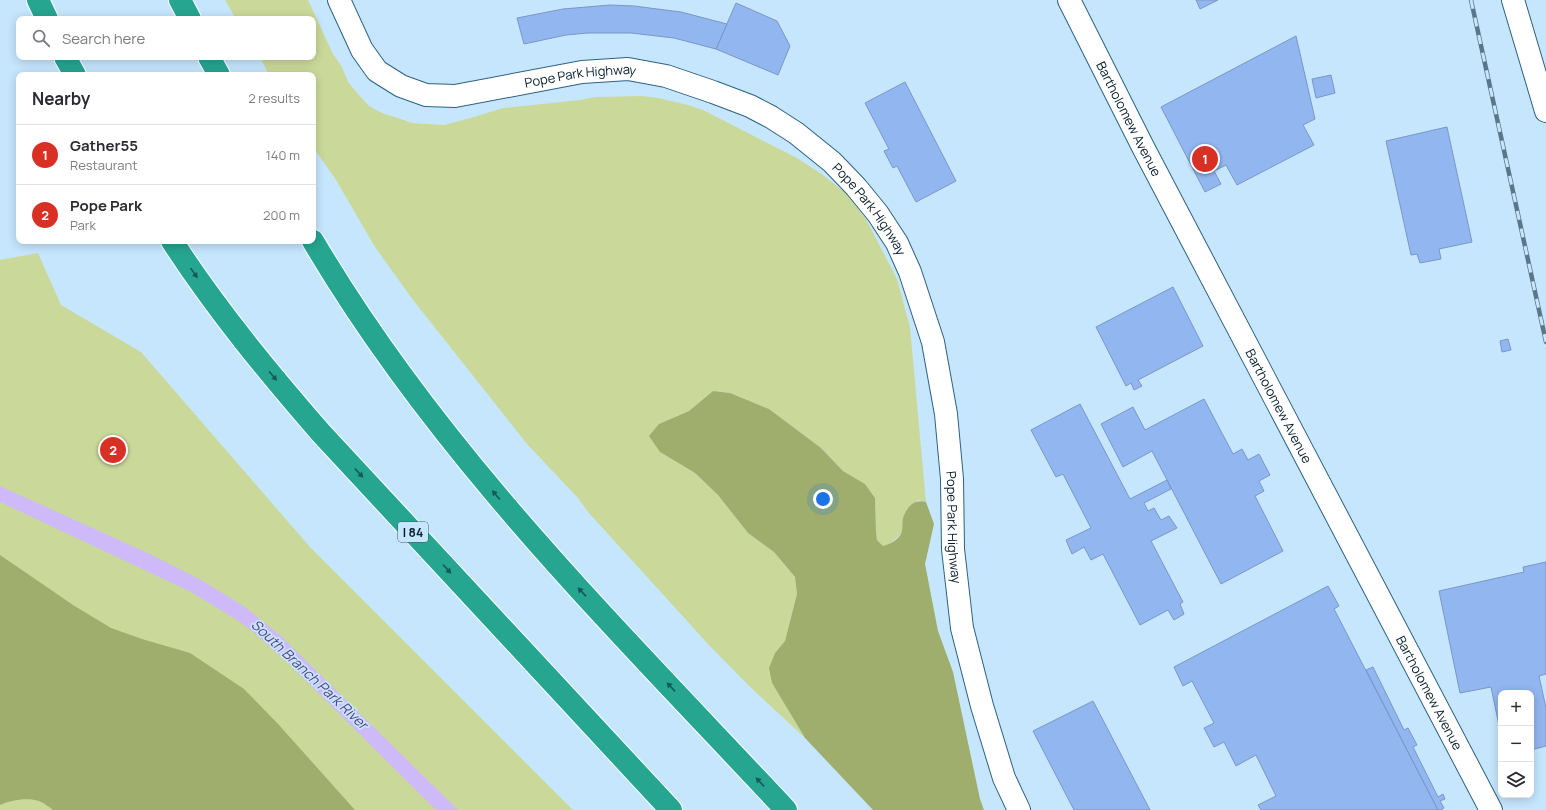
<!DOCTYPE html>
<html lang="en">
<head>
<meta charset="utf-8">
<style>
  :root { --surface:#fff; --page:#f7f7f7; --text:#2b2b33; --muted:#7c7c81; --line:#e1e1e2; --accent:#d93025 }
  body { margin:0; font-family:Manrope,sans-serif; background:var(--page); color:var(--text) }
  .controls { position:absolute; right:12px; bottom:12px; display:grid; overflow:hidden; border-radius:8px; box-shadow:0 2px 10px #0003 }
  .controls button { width:36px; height:36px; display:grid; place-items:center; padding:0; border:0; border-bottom:1px solid var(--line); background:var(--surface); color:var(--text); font:20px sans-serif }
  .you { position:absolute; left:823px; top:499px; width:14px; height:14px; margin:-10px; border:3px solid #fff; border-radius:50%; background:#1a73e8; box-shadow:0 0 0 6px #1a73e833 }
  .badge { display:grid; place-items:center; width:26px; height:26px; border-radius:50%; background:var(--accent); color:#fff; font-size:13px; font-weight:700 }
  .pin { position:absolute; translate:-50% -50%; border:2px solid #fff; box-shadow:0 1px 4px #0006 }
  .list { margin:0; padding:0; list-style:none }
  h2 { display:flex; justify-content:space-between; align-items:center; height:52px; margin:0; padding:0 16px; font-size:17px }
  h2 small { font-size:13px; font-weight:400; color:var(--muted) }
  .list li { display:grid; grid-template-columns:26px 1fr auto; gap:12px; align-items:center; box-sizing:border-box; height:60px; padding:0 16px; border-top:1px solid var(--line) }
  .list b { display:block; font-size:15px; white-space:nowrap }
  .list p { margin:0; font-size:13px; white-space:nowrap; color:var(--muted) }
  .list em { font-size:13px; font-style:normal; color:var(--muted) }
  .icon { flex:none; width:22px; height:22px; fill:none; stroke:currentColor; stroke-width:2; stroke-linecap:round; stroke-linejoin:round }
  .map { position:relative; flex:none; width:1546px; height:810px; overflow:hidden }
  .search { position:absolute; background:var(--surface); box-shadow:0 2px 10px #0003; left:16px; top:16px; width:300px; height:44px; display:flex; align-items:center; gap:10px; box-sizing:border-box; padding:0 14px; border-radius:8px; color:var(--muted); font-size:15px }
  .panel { position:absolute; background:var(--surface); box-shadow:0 2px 10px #0003; left:16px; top:72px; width:300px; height:172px; border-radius:8px }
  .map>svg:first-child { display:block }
  .green { fill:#cad99a }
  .forest { fill:#9fae6c }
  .water { fill:#cebaf9 }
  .building { fill:#92b6ef; stroke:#7997c6 }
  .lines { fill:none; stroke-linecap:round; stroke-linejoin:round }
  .minor-casing { stroke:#2c6183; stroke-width:24 }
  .highway-casing { stroke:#fff; stroke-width:24 }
  .minor { stroke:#fff; stroke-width:22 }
  .highway { stroke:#26a591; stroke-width:22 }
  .rail-casing { stroke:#5b7689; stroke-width:4.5 }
  .rail { stroke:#c6e6fe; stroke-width:3; stroke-dasharray:9; stroke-linecap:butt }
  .oneway { fill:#145a59 }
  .labels { text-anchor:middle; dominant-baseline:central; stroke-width:3.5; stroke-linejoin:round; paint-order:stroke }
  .shield { fill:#c6e6fe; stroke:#40596a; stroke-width:1 }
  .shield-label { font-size:12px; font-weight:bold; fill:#061d2b }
  .street-label { font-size:13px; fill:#061d2b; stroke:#c6e6fe }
  .water-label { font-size:14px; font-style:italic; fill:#593c86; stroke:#c6e6fe }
</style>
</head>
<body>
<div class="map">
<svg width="1546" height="810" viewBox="0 0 1546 810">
  <rect width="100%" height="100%" fill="#c6e6fe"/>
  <!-- green -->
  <g class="green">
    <polygon points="225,0 308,0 333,54 342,67 348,82 358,94 369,106 382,113 413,123 444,125 474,117 503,108 580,100 595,97 642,96 658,98 688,105 703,110 797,158 823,175 848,195 867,221 897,279 910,327 926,502 918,500 903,518 902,533 890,544 883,546 877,540 876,531 875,498 865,484 843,471 821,448 769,409 730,393 713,391 689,411 659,424 660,452 695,473 718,495 748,533 774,552 795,577 797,594 785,641 775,653 772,683 805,738 748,685 708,644 588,512 578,498 527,444 413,300 375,247 336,180 313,147 313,75 269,75 260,57 313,57 313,19 236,19"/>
    <polygon points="38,253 61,305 141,352 310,547 573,810 0,810 0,260"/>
  </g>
  <!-- forest -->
  <g class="forest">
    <path d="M713 391 730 393 769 409 821 448 843 471 865 484 875 498 876 531 877 540 883 546C890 544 897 541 901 534 903 530 902 523 903 518 907 507 914 499 926 502L934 524 925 564 938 631 953 672 980 799 984 810H873L805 738 772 683 769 668 775 653 785 641 797 594 795 577 774 552 748 533 718 495 695 473 660 452 649 436 659 424 689 411Z"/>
    <path d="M0 555 73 605 111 628 142 639 190 653 244 689 279 725 355 810H53C49 807 44 803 39 801 28 797 10 800 0 805Z"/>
  </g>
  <!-- water -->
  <polygon class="water" points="0,486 152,555 203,581 245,607 281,636 458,810 436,810 289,664 252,631 237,620 191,592 0,502"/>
  <!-- building -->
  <g class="building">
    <polygon points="1196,0 1218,0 1200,9"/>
    <polygon points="736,3 777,21 790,46 778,75 716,49"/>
    <polygon points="610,5 634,6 681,12 727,24 716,49 674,38 631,33 588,33 566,35 524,44 517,18 563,9"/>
    <polygon points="1296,36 1315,119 1303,125 1314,145 1237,185 1226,165 1214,171 1221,184 1205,192 1161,107"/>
    <polygon points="1331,75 1335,93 1316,98 1312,79"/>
    <polygon points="905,82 956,181 916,202 897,166 893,168 885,153 884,151 889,149 865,103"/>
    <polygon points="1447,127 1472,242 1439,249 1441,259 1420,263 1417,254 1411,255 1386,141"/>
    <polygon points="1173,287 1203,346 1138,380 1142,386 1134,390 1131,383 1126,386 1096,327"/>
    <polygon points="1508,339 1511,350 1502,352 1500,341"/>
    <polygon points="1204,399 1233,454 1242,449 1248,460 1259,454 1270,475 1259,481 1264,491 1255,496 1283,551 1221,584 1152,451 1123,467 1101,424 1133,407 1145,430"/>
    <polygon points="1080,404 1130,499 1167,480 1171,489 1144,503 1148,511 1154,508 1161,520 1169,516 1177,528 1151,541 1183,602 1180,604 1184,614 1174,620 1168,610 1140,625 1103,554 1091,560 1084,547 1072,554 1066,540 1091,528 1063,474 1056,477 1031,430"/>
    <polygon points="1546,562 1546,674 1539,676 1546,708 1546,746 1531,750 1531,693 1501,693 1501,735 1491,687 1460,693 1439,591 1524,572 1523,567"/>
    <polygon points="1328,586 1339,606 1334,609 1438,810 1261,810 1258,805 1276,796 1256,755 1236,766 1224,742 1214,747 1204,728 1214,723 1192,681 1183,686 1174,667"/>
    <polygon points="1373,667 1404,730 1408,728 1417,745 1413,747 1438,797 1443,794 1445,799 1440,801 1444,808 1441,810 1438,810 1366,670"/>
    <polygon points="1093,701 1150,810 1074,810 1033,731"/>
  </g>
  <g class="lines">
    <defs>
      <g id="minor">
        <path id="s1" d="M339 0 362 50 377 71 401 86 426 95 455 96 582 72 628 69 666 76 713 92 750 106 771 117 796 133 832 162 856 187 878 214 897 243 910 272 933 342 946 414 952 479 953 549 962 628 982 706 1004 778 1019 810"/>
        <path id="s2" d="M1069 0 1143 147 1491 810"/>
        <polyline points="1513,0 1546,111"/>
      </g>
      <g id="highway">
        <polyline points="38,0 47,19"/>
        <polyline points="180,0 190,19"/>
        <polyline points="65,57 75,75"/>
        <polyline points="209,57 219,75"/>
        <path d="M172 241C216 309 268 372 321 433L671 810"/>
        <path d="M313 241C439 455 618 630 786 810"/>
      </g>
    </defs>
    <!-- minor casing -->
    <use href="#minor" class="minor-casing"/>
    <!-- highway casing -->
    <use href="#highway" class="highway-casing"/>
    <!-- minor -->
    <use href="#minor" class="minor"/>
    <!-- highway -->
    <use href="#highway" class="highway"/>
    <defs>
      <polyline id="rail" points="1471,0 1546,342"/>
    </defs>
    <!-- rail casing -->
    <use href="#rail" class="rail-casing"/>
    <!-- rail -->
    <use href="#rail" class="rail"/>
  </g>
  <!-- one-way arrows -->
  <defs><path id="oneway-solid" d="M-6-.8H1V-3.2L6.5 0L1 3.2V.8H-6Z"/></defs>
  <g class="oneway">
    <use href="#oneway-solid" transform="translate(194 273) rotate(55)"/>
    <use href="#oneway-solid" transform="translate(273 376) rotate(50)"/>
    <use href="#oneway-solid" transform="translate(359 473) rotate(47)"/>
    <use href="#oneway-solid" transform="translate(496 495) rotate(-130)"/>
    <use href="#oneway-solid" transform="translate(447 569) rotate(48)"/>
    <use href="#oneway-solid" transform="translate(582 592) rotate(-133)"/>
    <use href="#oneway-solid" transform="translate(671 687) rotate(-133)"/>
    <use href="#oneway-solid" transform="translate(760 782) rotate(-133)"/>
  </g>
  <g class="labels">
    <!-- shield labels -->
    <rect class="shield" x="398" y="522" width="30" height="20" rx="3"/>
    <g class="shield-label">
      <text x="413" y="532">I 84</text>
    </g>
    <!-- street labels -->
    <g class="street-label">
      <text stroke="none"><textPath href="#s1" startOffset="292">Pope Park Highway</textPath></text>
      <text stroke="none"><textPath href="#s2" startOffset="133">Bartholomew Avenue</textPath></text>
      <text stroke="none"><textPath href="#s1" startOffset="628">Pope Park Highway</textPath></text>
      <text stroke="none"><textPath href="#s2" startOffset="457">Bartholomew Avenue</textPath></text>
      <text stroke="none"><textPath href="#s1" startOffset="964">Pope Park Highway</textPath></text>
      <text stroke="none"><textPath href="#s2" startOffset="781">Bartholomew Avenue</textPath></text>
    </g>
    <!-- water labels -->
    <g class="water-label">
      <text transform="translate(310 674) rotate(43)">South Branch Park River</text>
    </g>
  </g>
</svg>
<div class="controls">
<button>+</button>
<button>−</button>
<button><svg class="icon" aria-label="layers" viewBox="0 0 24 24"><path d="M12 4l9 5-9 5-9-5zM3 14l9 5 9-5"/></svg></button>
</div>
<div class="you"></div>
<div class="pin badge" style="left:1205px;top:159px">1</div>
<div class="pin badge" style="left:113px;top:450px">2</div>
<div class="search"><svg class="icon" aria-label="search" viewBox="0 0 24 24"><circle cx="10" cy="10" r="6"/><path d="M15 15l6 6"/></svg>Search here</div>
<section class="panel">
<h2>Nearby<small>2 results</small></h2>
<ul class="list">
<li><span class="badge">1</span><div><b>Gather55</b><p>Restaurant</p></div><em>140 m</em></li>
<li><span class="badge">2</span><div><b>Pope Park</b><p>Park</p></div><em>200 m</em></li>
</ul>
</section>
</div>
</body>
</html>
